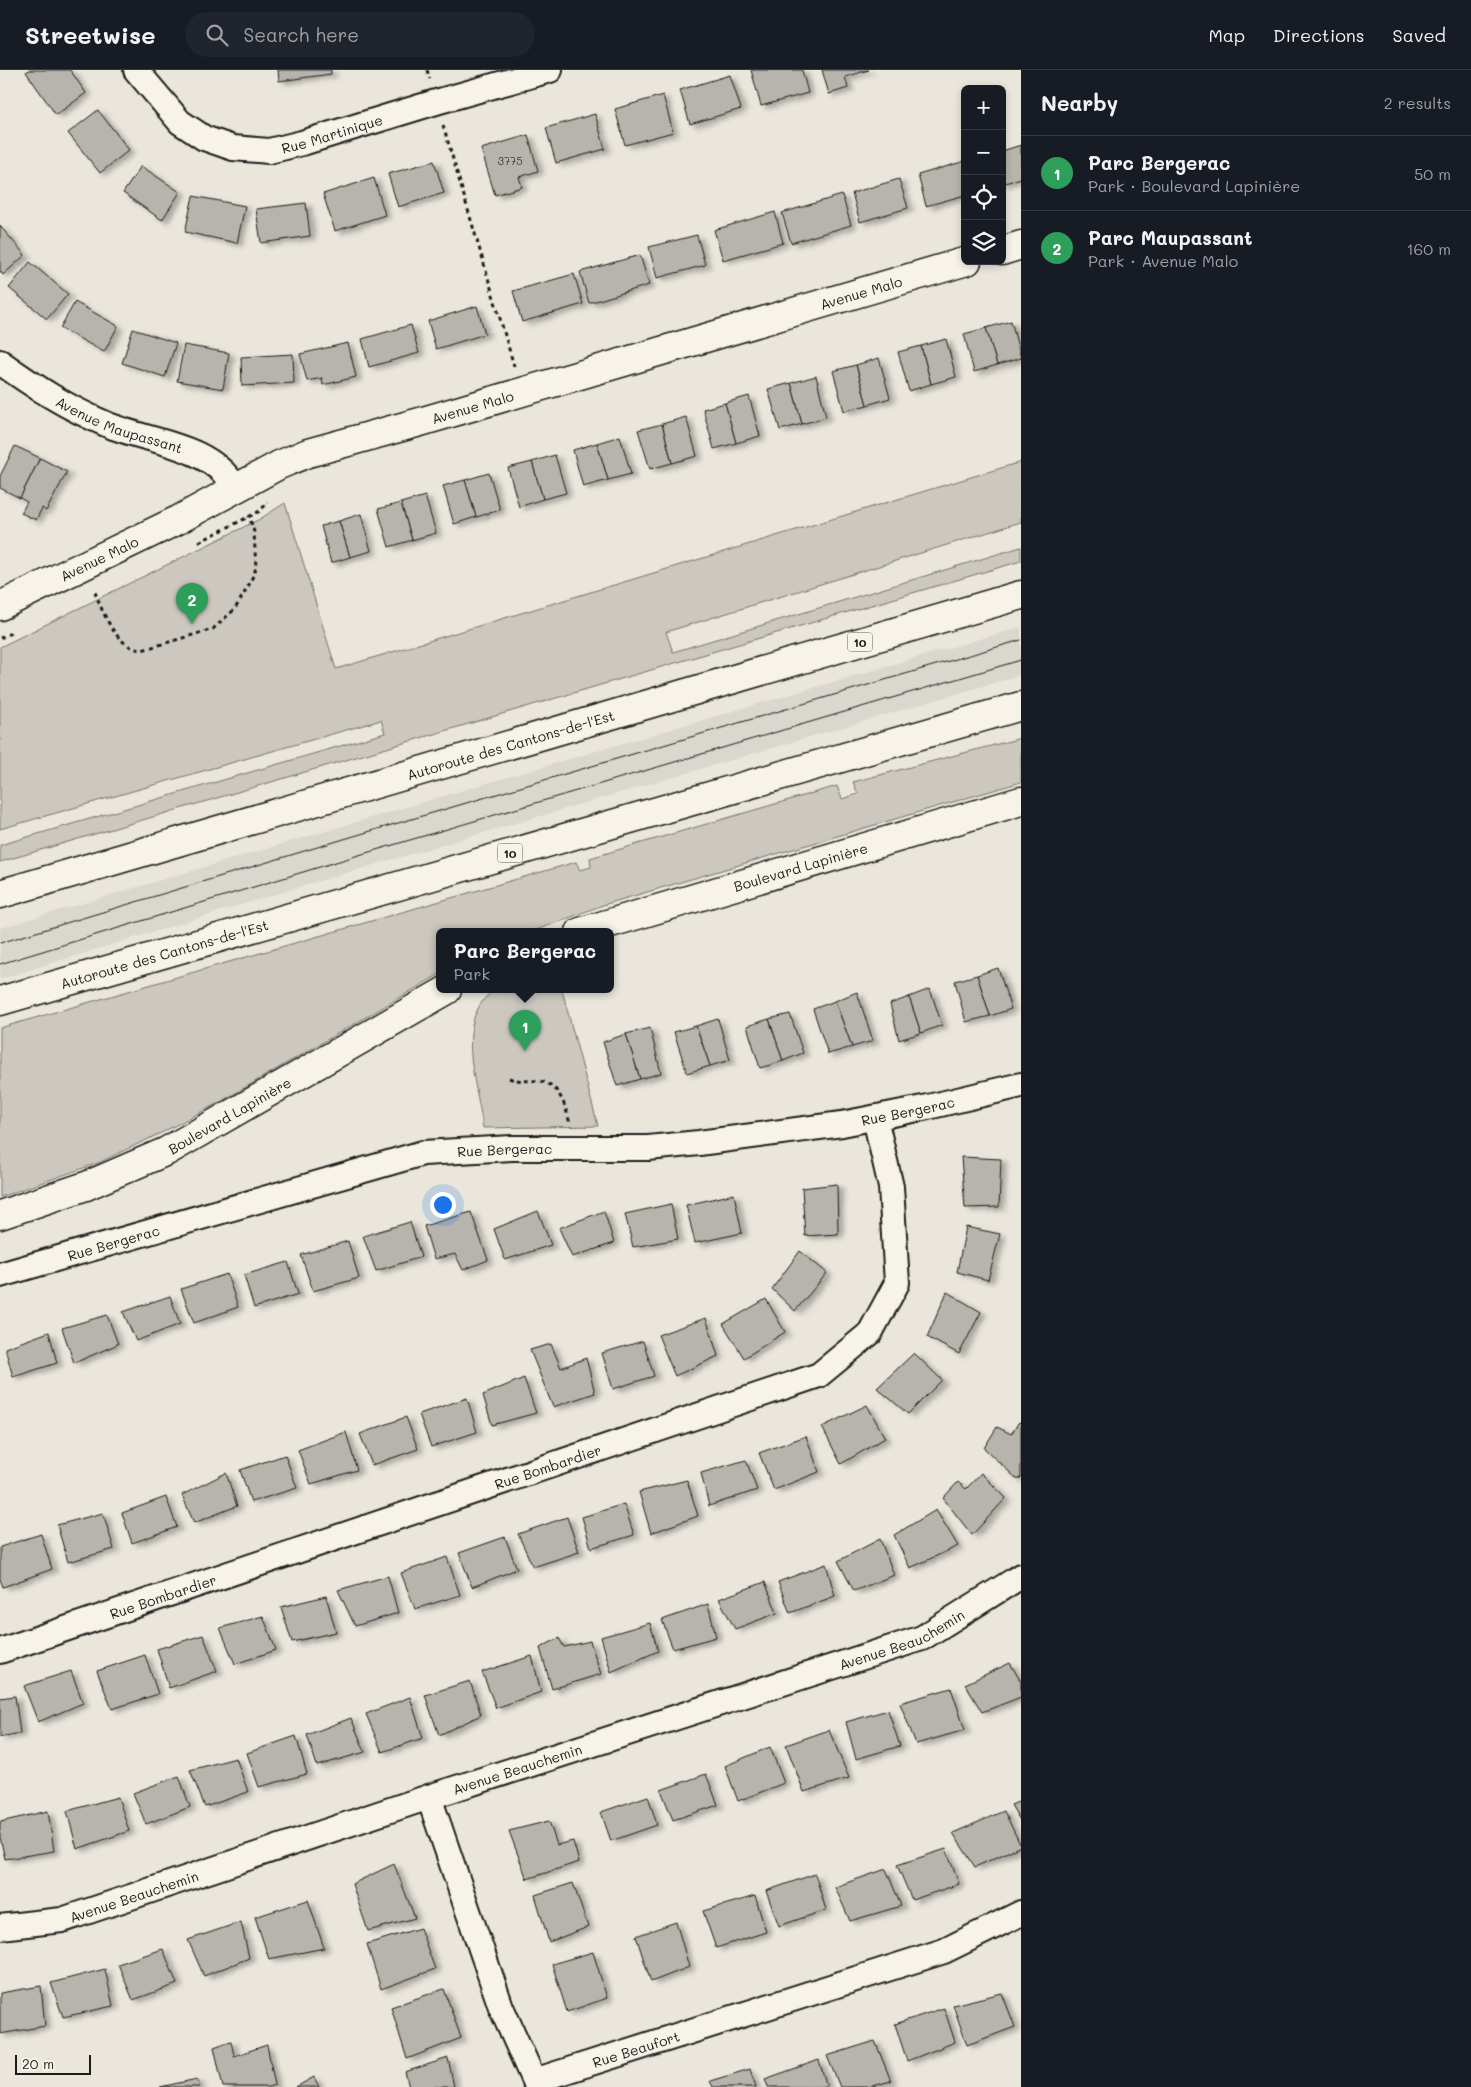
<!DOCTYPE html>
<html lang="en">
<head>
<meta charset="utf-8">
<style>
  :root { --surface:#171b24; --page:#20242c; --text:#f1f3f6; --muted:#9ea1a6; --line:#363941; --accent:#ea580c }
  body { margin:0; font-family:Mali,sans-serif; background:var(--page); color:var(--text) }
  .controls { position:absolute; right:15px; top:15px; display:grid; overflow:hidden; border-radius:8px; box-shadow:0 2px 8px #0003 }
  .controls button { width:45px; height:45px; display:grid; place-items:center; padding:0; border:0; border-bottom:1px solid var(--line); background:var(--surface); color:var(--text); font:25px sans-serif }
  .scale { position:absolute; left:15px; bottom:12px; width:76px; box-sizing:border-box; padding-left:5px; border:2px solid #1c1c1c; border-top:0; font-size:14px; line-height:18px; white-space:nowrap; color:#1c1c1c; -webkit-text-stroke:4px #f7f3e8; paint-order:stroke }
  .you { position:absolute; left:442px; top:1134px; width:18px; height:18px; margin:-12px; border:4px solid #fff; border-radius:50%; background:#1a73e8; box-shadow:0 0 0 8px #1a73e833 }
  .badge { display:grid; place-items:center; width:32px; height:32px; border-radius:50%; background:var(--accent); color:#fff; font-size:16px; font-weight:700 }
  .pin { position:absolute; translate:-50% -41px; filter:drop-shadow(0 1px 2px #0008) }
  .pin::after { content:''; position:absolute; top:26px; width:18px; height:15px; background:inherit; clip-path:polygon(0 0,100% 0,50% 100%) }
  .popup { position:absolute; left:436px; top:858px; width:178px; height:65px; box-sizing:border-box; display:grid; place-content:center; border-radius:8px; background:var(--surface); filter:drop-shadow(0 1px 4px #0005); font-size:16px; white-space:nowrap; color:var(--muted) }
  .popup b { font-size:19px; color:var(--text) }
  .popup::after { content:''; position:absolute; left:50%; top:100%; margin-left:-10px; border:10px solid transparent; border-top-color:var(--surface) }
  .list { margin:0; padding:0; list-style:none }
  h2 { display:flex; justify-content:space-between; align-items:center; height:65px; margin:0; padding:0 20px; font-size:21px }
  h2 small { font-size:16px; font-weight:400; color:var(--muted) }
  .list li { display:grid; grid-template-columns:32px 1fr auto; gap:15px; align-items:center; box-sizing:border-box; height:75px; padding:0 20px; border-top:1px solid var(--line) }
  .list b { display:block; font-size:19px; white-space:nowrap }
  .list p { margin:0; font-size:16px; white-space:nowrap; color:var(--muted) }
  .list em { font-size:16px; font-style:normal; color:var(--muted) }
  .icon { flex:none; width:28px; height:28px; fill:none; stroke:currentColor; stroke-width:2; stroke-linecap:round; stroke-linejoin:round }
  .map { position:relative; flex:none; width:1021px; height:2017px; overflow:hidden }
  header { display:flex; align-items:center; gap:30px; box-sizing:border-box; height:70px; padding:0 25px; background:var(--surface); border-bottom:1px solid var(--line) }
  header strong { font-size:24px }
  nav { display:flex; gap:28px; margin-inline-start:auto; font-size:18px }
  .search { width:350px; height:45px; background:var(--page); display:flex; align-items:center; gap:12px; box-sizing:border-box; padding:0 18px; border-radius:28px; color:var(--muted); font-size:19px }
  main { display:flex }
  aside { flex:1; background:var(--surface) }
  .map>svg:first-child { display:block }
  .built { fill:#dad7ce }
  .green { fill:#ccc8c0; stroke:#74726e }
  .building { fill:#b6b4ac; stroke:#1c1c1c; filter:url(#shadow) }
  .lines { fill:none; stroke-linecap:round; stroke-linejoin:round }
  .street-casing { stroke:#1c1c1c; stroke-width:28 }
  .secondary-casing { stroke:#1c1c1c; stroke-width:31 }
  .highway-casing { stroke:#1c1c1c; stroke-width:31 }
  .path { stroke:#1c1c1c; stroke-width:3; stroke-dasharray:4 4; stroke-linecap:butt }
  .street { stroke:#f7f3e8; stroke-width:24 }
  .secondary { stroke:#f7f3e8; stroke-width:28 }
  .highway { stroke:#f7f3e8; stroke-width:28 }
  .tram { stroke:#1c1c1c; stroke-width:1 }
  .labels { text-anchor:middle; dominant-baseline:central; stroke-width:4; stroke-linejoin:round; paint-order:stroke }
  .number-label { font-size:11px; fill:#424240 }
  .shield { fill:#f7f3e8; stroke:#5e5c59; stroke-width:1 }
  .shield-label { font-size:12px; font-weight:bold; fill:#1c1c1c }
  .street-label { font-size:14px; fill:#1c1c1c; stroke:#f7f3e8 }
</style>
</head>
<body>
<header>
<strong>Streetwise</strong>
<div class="search"><svg class="icon" aria-label="search" viewBox="0 0 24 24"><circle cx="10" cy="10" r="6"/><path d="M15 15l6 6"/></svg>Search here</div>
<nav><a>Map</a><a>Directions</a><a>Saved</a></nav>
</header>
<main>
<div class="map">
<svg width="1021" height="2017" viewBox="0 0 1021 2017">
  <defs>
    <filter id="shadow"><feDropShadow dx="5.5" dy="3" stdDeviation="2.5" flood-color="#0004"/></filter>
  </defs>
  <rect width="100%" height="100%" fill="#eae6dc"/>
  <filter id="ink" filterUnits="userSpaceOnUse"><feTurbulence type="fractalNoise" baseFrequency=".02" numOctaves="2"/><feDisplacementMap in="SourceGraphic" scale="10" xChannelSelector="R" yChannelSelector="G"/><feConvolveMatrix kernelMatrix="1 2 1 2 8 2 1 2 1" color-interpolation-filters="sRGB"/></filter>
  <g filter="url(#ink)">
    <!-- built -->
    <polygon class="built" points="1021,557 1021,605 319,811 0,909 0,858 470,718"/>
    <!-- green -->
    <g class="green">
      <polygon points="1021,392 1021,452 666,562 673,582 1021,477 1021,491 0,792 0,775 385,663 381,650 0,759 0,577 260,449 285,433 336,599"/>
      <polygon points="1021,668 1021,712 603,835 531,862 440,862 440,904 220,1032 159,1064 98,1093 0,1127 0,958 576,792 580,800 591,797 590,788 837,716 842,729 858,724 853,712"/>
      <path d="M494 920H562L598 1056 483 1058C478 1015 452 951 494 920Z"/>
    </g>
    <!-- building -->
    <g class="building">
      <polygon points="29,0 70,0 86,23 56,45 26,2"/>
      <polygon points="278,0 331,0 331,4 279,11"/>
      <polygon points="751,0 802,0 808,23 761,36"/>
      <polygon points="822,0 869,0 845,7 848,18 829,24"/>
      <polygon points="730,5 741,39 690,54 680,20"/>
      <polygon points="663,25 673,62 625,75 615,39"/>
      <polygon points="98,40 129,80 100,103 68,63"/>
      <polygon points="595,44 605,79 556,93 546,58"/>
      <polygon points="528,65 538,101 519,107 522,117 495,125 481,79"/>
      <polygon points="1021,75 1021,108 1002,114 1002,81"/>
      <polygon points="434,91 444,123 398,137 388,104"/>
      <polygon points="965,91 965,125 926,136 918,105"/>
      <polygon points="141,96 180,122 162,150 123,123"/>
      <polygon points="374,108 385,145 335,161 323,124"/>
      <polygon points="899,109 908,138 860,152 852,123"/>
      <polygon points="842,125 851,155 791,173 782,143"/>
      <polygon points="193,126 245,136 237,173 185,162"/>
      <polygon points="306,133 310,166 261,173 256,139"/>
      <polygon points="775,142 783,173 723,190 714,160"/>
      <polygon points="0,156 25,185 3,205 0,201"/>
      <polygon points="697,165 705,195 657,208 649,177"/>
      <polygon points="640,185 649,215 589,233 580,202"/>
      <polygon points="30,192 68,224 47,249 9,218"/>
      <polygon points="574,204 583,234 522,252 513,221"/>
      <polygon points="75,232 118,256 104,282 60,258"/>
      <polygon points="477,236 485,264 436,279 428,251"/>
      <polygon points="1011,251 1021,288 997,295 986,258"/>
      <polygon points="411,255 419,283 369,297 362,269"/>
      <polygon points="986,258 997,295 974,302 964,264"/>
      <polygon points="133,259 176,273 165,307 122,293"/>
      <polygon points="946,269 956,307 931,314 921,276"/>
      <polygon points="348,273 356,307 323,315 322,308 307,311 300,284"/>
      <polygon points="184,275 229,283 223,319 177,311"/>
      <polygon points="921,276 931,314 909,321 898,282"/>
      <polygon points="293,284 294,313 242,316 241,287"/>
      <polygon points="879,288 890,328 867,335 856,295"/>
      <polygon points="856,295 867,335 844,341 833,301"/>
      <polygon points="816,306 826,347 802,354 791,313"/>
      <polygon points="791,313 802,354 780,360 768,319"/>
      <polygon points="749,326 760,366 736,373 725,333"/>
      <polygon points="725,333 736,373 714,379 703,339"/>
      <polygon points="686,347 697,386 672,393 662,354"/>
      <polygon points="662,354 672,393 650,399 638,360"/>
      <polygon points="620,366 631,404 608,410 597,373"/>
      <polygon points="597,373 608,410 583,417 573,380"/>
      <polygon points="15,376 40,388 20,428 0,418 0,406"/>
      <polygon points="555,385 566,423 543,429 532,392"/>
      <polygon points="40,388 67,402 46,441 42,438 36,450 21,443 27,432 20,428"/>
      <polygon points="532,392 543,429 519,437 508,398"/>
      <polygon points="489,403 500,440 476,447 465,410"/>
      <polygon points="465,410 476,447 454,454 443,416"/>
      <polygon points="425,426 436,463 412,470 401,433"/>
      <polygon points="401,433 412,470 389,477 378,439"/>
      <polygon points="361,444 371,481 350,487 339,451"/>
      <polygon points="339,451 350,487 331,493 321,456"/>
      <polygon points="998,898 1011,939 990,946 977,905"/>
      <polygon points="977,905 990,946 966,952 955,911"/>
      <polygon points="930,919 942,955 921,963 909,927"/>
      <polygon points="857,922 873,971 852,977 835,931"/>
      <polygon points="909,927 921,963 899,970 890,934"/>
      <polygon points="835,931 852,977 828,984 813,939"/>
      <polygon points="790,944 803,983 783,991 769,949"/>
      <polygon points="718,949 730,990 710,996 696,956"/>
      <polygon points="769,949 783,991 760,998 747,956"/>
      <polygon points="696,956 710,996 687,1003 674,962"/>
      <polygon points="650,958 661,1003 640,1009 626,964"/>
      <polygon points="626,964 640,1009 617,1016 603,972"/>
      <polygon points="961,1087 1001,1089 999,1137 965,1138"/>
      <polygon points="837,1114 838,1164 805,1166 802,1118"/>
      <polygon points="734,1124 742,1163 695,1173 686,1135"/>
      <polygon points="671,1134 678,1169 633,1177 625,1144"/>
      <polygon points="538,1141 551,1175 505,1190 494,1159"/>
      <polygon points="604,1141 614,1173 572,1187 559,1158"/>
      <polygon points="471,1142 488,1190 463,1200 455,1184 434,1189 424,1156"/>
      <polygon points="410,1152 421,1187 376,1201 363,1166"/>
      <polygon points="966,1157 1000,1164 988,1210 957,1202"/>
      <polygon points="348,1171 359,1208 313,1221 301,1185"/>
      <polygon points="800,1181 827,1203 795,1241 772,1219"/>
      <polygon points="288,1192 298,1224 254,1238 244,1205"/>
      <polygon points="227,1204 238,1237 194,1253 181,1219"/>
      <polygon points="947,1222 981,1242 959,1284 927,1267"/>
      <polygon points="170,1226 180,1254 136,1271 123,1242"/>
      <polygon points="766,1229 785,1262 744,1288 723,1254"/>
      <polygon points="107,1245 118,1274 74,1293 62,1258"/>
      <polygon points="706,1248 718,1286 675,1306 658,1265"/>
      <polygon points="49,1262 57,1293 13,1307 5,1278"/>
      <polygon points="643,1271 654,1306 613,1319 602,1283"/>
      <polygon points="551,1274 561,1298 586,1288 595,1323 553,1337 530,1280"/>
      <polygon points="914,1283 942,1310 908,1344 877,1318"/>
      <polygon points="524,1308 536,1343 492,1355 483,1325"/>
      <polygon points="467,1328 477,1362 431,1377 419,1344"/>
      <polygon points="867,1335 885,1368 841,1394 822,1357"/>
      <polygon points="406,1347 418,1379 372,1395 360,1364"/>
      <polygon points="1019,1352 1021,1353 1021,1407 1018,1410 984,1378 997,1357 1011,1364"/>
      <polygon points="346,1362 357,1400 311,1414 298,1380"/>
      <polygon points="806,1366 819,1402 774,1420 759,1383"/>
      <polygon points="285,1385 297,1418 251,1432 240,1400"/>
      <polygon points="746,1390 757,1420 709,1436 701,1403"/>
      <polygon points="226,1403 237,1436 194,1453 182,1425"/>
      <polygon points="981,1403 1006,1428 972,1465 943,1428 958,1412 966,1419"/>
      <polygon points="687,1410 698,1446 651,1463 639,1422"/>
      <polygon points="166,1427 177,1457 132,1473 122,1443"/>
      <polygon points="624,1434 634,1465 591,1478 582,1447"/>
      <polygon points="936,1440 958,1476 910,1498 894,1465"/>
      <polygon points="103,1443 114,1479 68,1492 57,1455"/>
      <polygon points="567,1447 579,1482 533,1497 518,1464"/>
      <polygon points="41,1464 52,1499 3,1517 0,1509 0,1477"/>
      <polygon points="505,1467 517,1499 472,1517 459,1483"/>
      <polygon points="880,1469 894,1505 854,1521 838,1491"/>
      <polygon points="447,1487 460,1525 415,1539 401,1503"/>
      <polygon points="826,1494 835,1526 790,1543 778,1512"/>
      <polygon points="388,1506 398,1543 355,1556 338,1520"/>
      <polygon points="765,1512 777,1543 735,1559 719,1529"/>
      <polygon points="326,1526 336,1562 292,1572 281,1537"/>
      <polygon points="708,1534 716,1567 673,1579 662,1550"/>
      <polygon points="263,1546 276,1580 235,1594 220,1558"/>
      <polygon points="650,1553 658,1581 611,1602 601,1567"/>
      <polygon points="203,1565 217,1601 169,1618 157,1579"/>
      <polygon points="559,1568 564,1577 590,1571 601,1604 552,1619 540,1578"/>
      <polygon points="145,1585 158,1624 112,1639 97,1601"/>
      <polygon points="532,1586 541,1622 496,1638 482,1602"/>
      <polygon points="1010,1593 1021,1612 1021,1627 982,1642 965,1614"/>
      <polygon points="71,1601 83,1633 38,1652 24,1616"/>
      <polygon points="470,1611 481,1645 439,1665 425,1625"/>
      <polygon points="951,1618 965,1660 916,1674 900,1633"/>
      <polygon points="15,1626 20,1663 0,1667 0,1628"/>
      <polygon points="410,1627 423,1668 382,1682 366,1644"/>
      <polygon points="888,1640 900,1676 856,1689 846,1652"/>
      <polygon points="351,1648 365,1682 317,1696 307,1665"/>
      <polygon points="829,1660 849,1708 804,1722 786,1675"/>
      <polygon points="296,1666 307,1704 259,1717 247,1683"/>
      <polygon points="770,1677 784,1713 738,1731 725,1696"/>
      <polygon points="236,1688 248,1722 205,1737 190,1700"/>
      <polygon points="706,1704 718,1735 673,1750 661,1720"/>
      <polygon points="179,1706 190,1737 146,1754 133,1723"/>
      <polygon points="648,1726 657,1755 611,1771 601,1742"/>
      <polygon points="118,1727 129,1761 77,1779 67,1741"/>
      <polygon points="1021,1731 1021,1752 1011,1735"/>
      <polygon points="48,1741 54,1781 5,1789 0,1767 0,1752"/>
      <polygon points="1004,1741 1021,1776 975,1797 953,1763"/>
      <polygon points="549,1751 557,1775 573,1771 579,1792 527,1809 509,1761"/>
      <polygon points="946,1779 959,1814 912,1830 897,1795"/>
      <polygon points="394,1794 415,1848 368,1861 352,1814"/>
      <polygon points="886,1799 901,1836 850,1851 835,1817"/>
      <polygon points="815,1804 826,1840 779,1856 766,1821"/>
      <polygon points="573,1813 588,1857 549,1872 535,1825"/>
      <polygon points="755,1826 766,1862 716,1878 703,1841"/>
      <polygon points="308,1830 324,1878 269,1889 255,1847"/>
      <polygon points="241,1852 249,1888 204,1906 188,1870"/>
      <polygon points="676,1852 689,1897 651,1912 636,1866"/>
      <polygon points="420,1858 435,1899 381,1919 367,1874"/>
      <polygon points="163,1879 177,1914 133,1930 118,1894"/>
      <polygon points="593,1882 607,1928 567,1942 552,1894"/>
      <polygon points="105,1899 113,1936 63,1947 51,1913"/>
      <polygon points="41,1916 45,1956 0,1964 0,1923"/>
      <polygon points="444,1919 461,1968 407,1989 391,1937"/>
      <polygon points="1002,1923 1015,1957 967,1975 953,1935"/>
      <polygon points="944,1938 955,1972 907,1991 895,1954"/>
      <polygon points="231,1971 234,1986 267,1975 275,2015 268,2017 223,2017 214,1977"/>
      <polygon points="875,1971 891,2011 869,2017 840,2017 827,1986"/>
      <polygon points="448,1988 454,2017 409,2017 405,2002"/>
      <polygon points="819,1990 827,2017 768,2017 765,2009"/>
      <polygon points="750,1999 756,2017 713,2017 710,2011"/>
      <polygon points="314,2007 319,2017 296,2017"/>
      <polygon points="197,2009 200,2017 160,2017"/>
    </g>
    <g class="lines">
      <defs>
        <g id="street">
          <path id="s1" d="M136 0 180 52 204 68 233 78 269 81 302 73 436 32 550 0"/>
          <path id="s2" d="M0 292C35 317 66 337 106 354 150 373 208 373 236 418"/>
          <path id="s3" d="M0 1205 423 1083 512 1078H648L699 1073 842 1054 928 1037 1021 1015"/>
          <path id="s4" d="M0 1581 819 1305 870 1263 897 1213 891 1117 875 1048"/>
          <path id="s5" d="M429 1727 501 1937 534 2011 944 1881 1021 1843"/>
          <path id="s6" d="M0 1857 62 1850 429 1727 922 1568 1021 1506"/>
        </g>
        <g id="secondary">
          <polyline points="1002,181 1021,175"/>
          <path id="s7" d="M0 536 178 450 279 395 308 383 420 352 967 191"/>
          <path id="s8" d="M580 862 1021 731"/>
          <path id="s9" d="M0 1145 86 1116 167 1081 447 920"/>
        </g>
        <g id="highway">
          <path id="s10" d="M0 824 1021 525"/>
          <path id="s11" d="M0 931 1021 636"/>
        </g>
      </defs>
      <!-- street casing -->
      <use href="#street" class="street-casing"/>
      <!-- secondary casing -->
      <use href="#secondary" class="secondary-casing"/>
      <!-- highway casing -->
      <use href="#highway" class="highway-casing"/>
      <!-- path -->
      <g class="path">
        <polyline points="427,0 430,9"/>
        <polyline points="443,55 514,296"/>
        <polyline points="199,472 260,441 268,432"/>
        <path d="M95 522C103 543 116 578 142 580L213 559 235 539 250 513 256 498 254 462 249 446"/>
        <polyline points="0,568 13,562"/>
        <path d="M509 1008C520 1012 529 1010 540 1011 560 1014 566 1038 570 1054"/>
      </g>
      <!-- street -->
      <use href="#street" class="street"/>
      <!-- secondary -->
      <use href="#secondary" class="secondary"/>
      <!-- highway -->
      <use href="#highway" class="highway"/>
      <!-- tram -->
      <g class="tram">
        <polyline points="0,873 354,766 1021,570"/>
        <polyline points="0,894 359,785 1021,590"/>
      </g>
    </g>
  </g>
  <g class="labels">
    <!-- number labels -->
    <g class="number-label">
      <text x="510" y="90">3775</text>
    </g>
    <!-- shield labels -->
    <g class="shield">
      <rect x="847.5" y="562.5" width="25" height="19" rx="4"/>
      <rect x="497.5" y="773.5" width="25" height="19" rx="4"/>
    </g>
    <g class="shield-label">
      <text x="860" y="572">10</text>
      <text x="510" y="783">10</text>
    </g>
    <!-- street labels -->
    <g class="street-label">
      <text stroke="none"><textPath href="#s1" startOffset="229">Rue Martinique</textPath></text>
      <text stroke="none"><textPath href="#s7" startOffset="920">Avenue Malo</textPath></text>
      <text stroke="none"><textPath href="#s7" startOffset="515">Avenue Malo</textPath></text>
      <text stroke="none"><textPath href="#s2" startOffset="136">Avenue Maupassant</textPath></text>
      <text stroke="none"><textPath href="#s7" startOffset="110">Avenue Malo</textPath></text>
      <text stroke="none"><textPath href="#s10" startOffset="532">Autoroute des Cantons-de-l'Est</textPath></text>
      <text stroke="none"><textPath href="#s8" startOffset="230">Boulevard Lapinière</textPath></text>
      <text stroke="none"><textPath href="#s11" startOffset="171">Autoroute des Cantons-de-l'Est</textPath></text>
      <text stroke="none"><textPath href="#s3" startOffset="928">Rue Bergerac</textPath></text>
      <text stroke="none"><textPath href="#s9" startOffset="251">Boulevard Lapinière</textPath></text>
      <text stroke="none"><textPath href="#s3" startOffset="522">Rue Bergerac</textPath></text>
      <text stroke="none"><textPath href="#s3" startOffset="118">Rue Bergerac</textPath></text>
      <text stroke="none"><textPath href="#s4" startOffset="578">Rue Bombardier</textPath></text>
      <text stroke="none"><textPath href="#s4" startOffset="172">Rue Bombardier</textPath></text>
      <text stroke="none"><textPath href="#s6" startOffset="948">Avenue Beauchemin</textPath></text>
      <text stroke="none"><textPath href="#s6" startOffset="542">Avenue Beauchemin</textPath></text>
      <text stroke="none"><textPath href="#s6" startOffset="138">Avenue Beauchemin</textPath></text>
      <text stroke="none"><textPath href="#s5" startOffset="410">Rue Beaufort</textPath></text>
    </g>
  </g>
</svg>
<div class="controls">
<button>+</button>
<button>−</button>
<button><svg class="icon" aria-label="locate" viewBox="0 0 24 24"><circle cx="12" cy="12" r="6"/><path d="M12 2v4M12 18v4M2 12h4M18 12h4"/></svg></button>
<button><svg class="icon" aria-label="layers" viewBox="0 0 24 24"><path d="M12 4l9 5-9 5-9-5zM3 14l9 5 9-5"/></svg></button>
</div>
<div class="scale">20 m</div>
<div class="you"></div>
<div class="pin badge" style="left:525px;top:981px;background:#2e9e5b">1</div>
<div class="popup"><b>Parc Bergerac</b>Park</div>
<div class="pin badge" style="left:192px;top:554px;background:#2e9e5b">2</div>
</div>
<aside>
<h2>Nearby<small>2 results</small></h2>
<ul class="list">
<li><span class="badge" style="background:#2e9e5b">1</span><div><b>Parc Bergerac</b><p>Park · Boulevard Lapinière</p></div><em>50 m</em></li>
<li><span class="badge" style="background:#2e9e5b">2</span><div><b>Parc Maupassant</b><p>Park · Avenue Malo</p></div><em>160 m</em></li>
</ul>
</aside>
</main>
</body>
</html>
